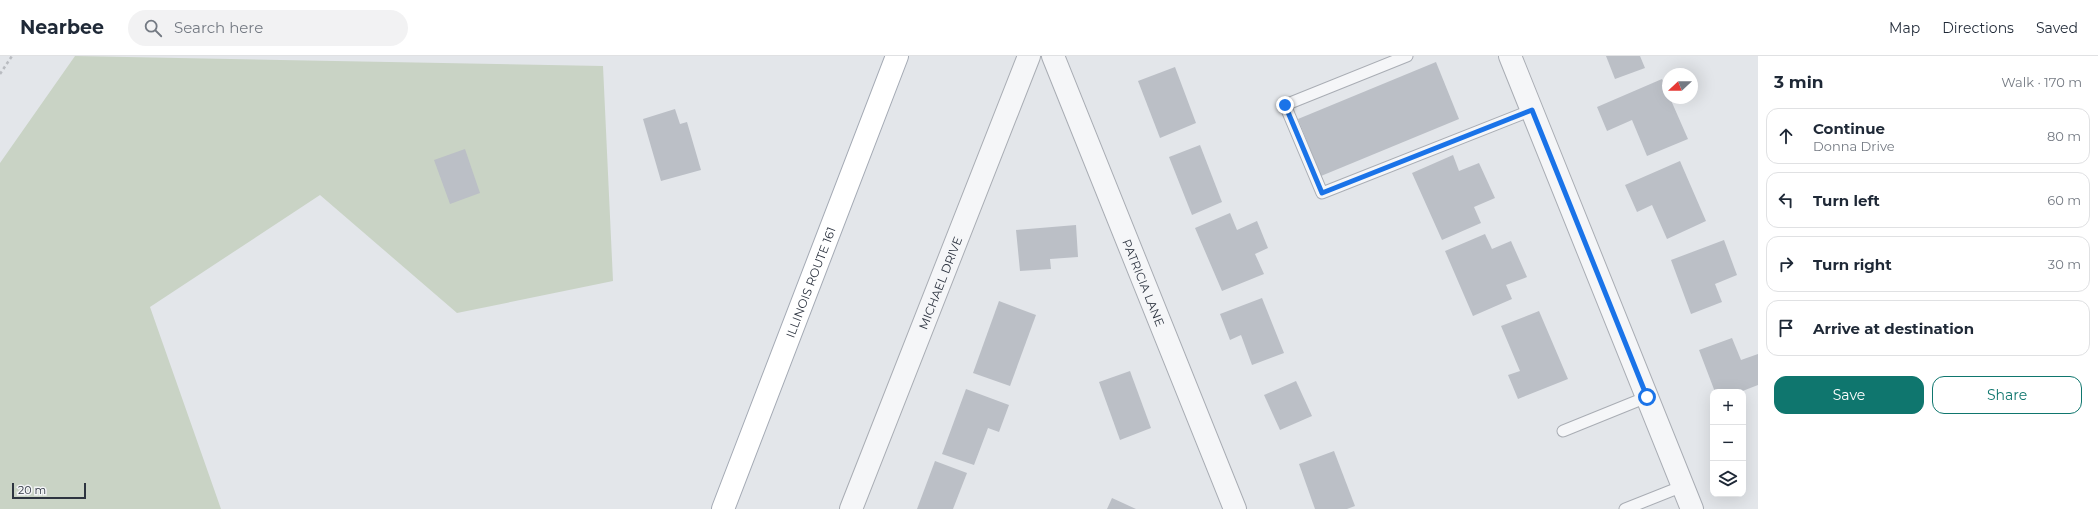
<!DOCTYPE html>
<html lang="en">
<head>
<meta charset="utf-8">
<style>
  :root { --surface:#fff; --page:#f2f2f3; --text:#1f2937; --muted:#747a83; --line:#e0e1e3; --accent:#0f766e }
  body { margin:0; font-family:Montserrat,sans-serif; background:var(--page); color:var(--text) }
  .controls { position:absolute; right:12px; bottom:12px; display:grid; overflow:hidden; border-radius:8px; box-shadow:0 4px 16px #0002 }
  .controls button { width:36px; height:36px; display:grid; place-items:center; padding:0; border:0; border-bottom:1px solid var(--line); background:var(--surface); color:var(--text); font:20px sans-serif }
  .compass { position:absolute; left:1662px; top:12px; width:36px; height:36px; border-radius:50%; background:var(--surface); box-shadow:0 4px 16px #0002; rotate:248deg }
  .scale { position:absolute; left:12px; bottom:10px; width:74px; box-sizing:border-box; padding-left:4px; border:2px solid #2d3440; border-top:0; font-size:11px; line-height:14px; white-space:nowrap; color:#2d3440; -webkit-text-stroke:3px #f3f4f7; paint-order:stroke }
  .stop { position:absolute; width:12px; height:12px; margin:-9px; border:3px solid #1a73e8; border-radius:50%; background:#fff }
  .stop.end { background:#1a73e8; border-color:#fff; box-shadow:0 1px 4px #0008 }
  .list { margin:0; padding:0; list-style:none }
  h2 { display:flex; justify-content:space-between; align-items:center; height:52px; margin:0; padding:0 16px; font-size:17px }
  h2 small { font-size:13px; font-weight:400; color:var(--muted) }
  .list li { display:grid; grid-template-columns:26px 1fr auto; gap:12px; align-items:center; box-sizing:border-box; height:56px; margin:0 8px 8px; padding:0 8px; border:1px solid var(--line); border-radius:12px }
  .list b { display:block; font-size:15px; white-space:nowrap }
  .list p { margin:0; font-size:13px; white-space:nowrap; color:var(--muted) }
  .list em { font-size:13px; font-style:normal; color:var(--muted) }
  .actions { display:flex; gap:8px; padding:12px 16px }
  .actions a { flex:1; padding:9px 0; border:1px solid var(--accent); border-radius:12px; text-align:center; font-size:14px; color:var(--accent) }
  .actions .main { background:var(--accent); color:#fff }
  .icon { flex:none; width:22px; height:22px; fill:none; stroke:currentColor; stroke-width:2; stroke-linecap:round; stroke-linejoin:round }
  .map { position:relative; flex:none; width:1758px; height:453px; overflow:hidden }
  header { display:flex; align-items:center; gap:24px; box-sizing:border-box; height:56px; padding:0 20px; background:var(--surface); border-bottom:1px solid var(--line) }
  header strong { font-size:19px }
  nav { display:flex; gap:22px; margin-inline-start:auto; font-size:14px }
  .search { width:280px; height:36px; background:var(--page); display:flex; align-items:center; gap:10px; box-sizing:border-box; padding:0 14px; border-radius:22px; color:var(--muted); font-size:15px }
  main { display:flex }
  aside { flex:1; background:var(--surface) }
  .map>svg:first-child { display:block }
  .green { fill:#c9d3c5 }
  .building { fill:#bbbfc6 }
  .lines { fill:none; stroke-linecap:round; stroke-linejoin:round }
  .lane-casing { stroke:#a9adb4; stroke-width:13 }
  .street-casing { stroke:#a9adb4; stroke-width:24 }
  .primary-casing { stroke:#a4aab4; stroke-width:24 }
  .path { stroke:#b9bcc1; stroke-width:2.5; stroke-dasharray:3 3; stroke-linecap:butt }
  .lane { stroke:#f5f6f8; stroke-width:11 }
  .street { stroke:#f5f6f8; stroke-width:22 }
  .primary { stroke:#fff; stroke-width:22 }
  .route { stroke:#1a73e8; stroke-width:5 }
  .labels { text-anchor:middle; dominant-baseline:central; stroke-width:3.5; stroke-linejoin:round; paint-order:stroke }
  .street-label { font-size:12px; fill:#2d3440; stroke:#f3f4f7 }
</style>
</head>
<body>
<header>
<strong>Nearbee</strong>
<div class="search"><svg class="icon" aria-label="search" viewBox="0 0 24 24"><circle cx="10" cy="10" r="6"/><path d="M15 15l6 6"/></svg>Search here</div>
<nav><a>Map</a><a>Directions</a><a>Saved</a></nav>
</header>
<main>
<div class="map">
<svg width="1758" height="453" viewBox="0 0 1758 453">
  <rect width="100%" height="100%" fill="#e3e6ea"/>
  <!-- green -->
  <polygon class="green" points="75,0 603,10 613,225 457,257 320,139 150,251 221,453 0,453 0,107"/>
  <!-- building -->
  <g class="building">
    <polygon points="1606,0 1640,0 1645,12 1615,23"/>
    <polygon points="1436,6 1459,63 1321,120 1298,63"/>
    <polygon points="1175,11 1196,67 1160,82 1138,25"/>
    <polygon points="1662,23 1668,37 1668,42 1670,42 1688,83 1647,100 1632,64 1607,75 1597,51"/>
    <polygon points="675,53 680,68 687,66 701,114 661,125 643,63"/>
    <polygon points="1200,89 1222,146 1192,159 1169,101"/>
    <polygon points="465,93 480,137 450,148 434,104"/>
    <polygon points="1453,99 1459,115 1479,107 1495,142 1474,151 1481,167 1442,184 1412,117"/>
    <polygon points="1680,105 1706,165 1667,183 1652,149 1637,156 1625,129"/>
    <polygon points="1230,157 1237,174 1257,165 1268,192 1255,198 1264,218 1222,235 1195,172"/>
    <polygon points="1076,169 1078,201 1050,203 1051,213 1020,215 1016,174"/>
    <polygon points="1485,178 1492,193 1511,185 1527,221 1506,229 1512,243 1473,260 1445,195"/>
    <polygon points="1724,184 1737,219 1715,228 1722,246 1691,258 1671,204"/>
    <polygon points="1262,242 1284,297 1252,309 1241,279 1230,284 1220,258"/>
    <polygon points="999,245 1036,259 1010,330 973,317"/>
    <polygon points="1539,255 1568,323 1518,343 1508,319 1520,315 1501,270"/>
    <polygon points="1732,282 1741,304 1758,298 1758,329 1740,336 1715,336 1699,294"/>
    <polygon points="1130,315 1151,372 1120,384 1099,326"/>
    <polygon points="1296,325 1312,360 1280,374 1264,339"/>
    <polygon points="966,333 1009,349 999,376 988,372 974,409 942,398"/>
    <polygon points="1334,395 1355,450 1347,453 1315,453 1299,408"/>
    <polygon points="935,405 967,417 953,453 917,453"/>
    <polygon points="1112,442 1136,453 1107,453"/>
  </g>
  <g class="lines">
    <defs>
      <g id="lane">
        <polyline points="1407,0 1285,49 1322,137 1532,54"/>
        <polyline points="1563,375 1647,341"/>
        <polyline points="1625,453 1683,430"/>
      </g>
      <g id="street">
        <path id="s1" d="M1053 0 1235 453"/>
        <polyline points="1510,0 1692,453"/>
        <path id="s2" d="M851 453 1029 0"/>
      </g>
      <g id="primary">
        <path id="s3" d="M723 453 897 0"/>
      </g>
    </defs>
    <!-- lane casing -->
    <use href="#lane" class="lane-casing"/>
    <!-- street casing -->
    <use href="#street" class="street-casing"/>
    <!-- primary casing -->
    <use href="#primary" class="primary-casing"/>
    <!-- path -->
    <polyline class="path" points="0,18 12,0"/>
    <!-- lane -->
    <use href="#lane" class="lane"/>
    <!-- street -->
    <use href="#street" class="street"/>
    <!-- primary -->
    <use href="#primary" class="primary"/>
  </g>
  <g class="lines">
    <!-- route -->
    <polyline class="route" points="1285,49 1322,137 1532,54 1647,341"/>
  </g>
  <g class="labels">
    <!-- street labels -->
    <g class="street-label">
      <text stroke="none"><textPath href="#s3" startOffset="243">ILLINOIS ROUTE 161</textPath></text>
      <text stroke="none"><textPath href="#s2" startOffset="243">MICHAEL DRIVE</textPath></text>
      <text stroke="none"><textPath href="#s1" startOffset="244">PATRICIA LANE</textPath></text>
    </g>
  </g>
</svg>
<div class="controls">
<button>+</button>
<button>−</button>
<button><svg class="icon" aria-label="layers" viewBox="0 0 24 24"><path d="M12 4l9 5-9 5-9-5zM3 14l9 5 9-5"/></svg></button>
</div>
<svg class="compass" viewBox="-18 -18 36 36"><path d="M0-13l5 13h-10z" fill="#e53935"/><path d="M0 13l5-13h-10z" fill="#747a83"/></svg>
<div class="scale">20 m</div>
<div class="stop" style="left:1647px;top:341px"></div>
<div class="stop end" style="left:1285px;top:49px"></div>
</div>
<aside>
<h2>3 min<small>Walk · 170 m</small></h2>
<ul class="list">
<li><svg class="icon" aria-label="ahead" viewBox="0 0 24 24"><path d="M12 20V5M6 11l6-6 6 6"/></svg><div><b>Continue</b><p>Donna Drive</p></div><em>80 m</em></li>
<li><svg class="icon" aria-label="left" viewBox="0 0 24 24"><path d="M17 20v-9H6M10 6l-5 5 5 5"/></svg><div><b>Turn left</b></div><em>60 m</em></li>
<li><svg class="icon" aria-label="right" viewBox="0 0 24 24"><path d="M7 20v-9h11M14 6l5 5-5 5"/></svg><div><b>Turn right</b></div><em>30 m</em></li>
<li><svg class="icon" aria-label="arrive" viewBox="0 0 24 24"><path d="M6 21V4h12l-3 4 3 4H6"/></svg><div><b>Arrive at destination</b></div></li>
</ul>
<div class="actions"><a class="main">Save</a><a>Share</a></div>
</aside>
</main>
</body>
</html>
